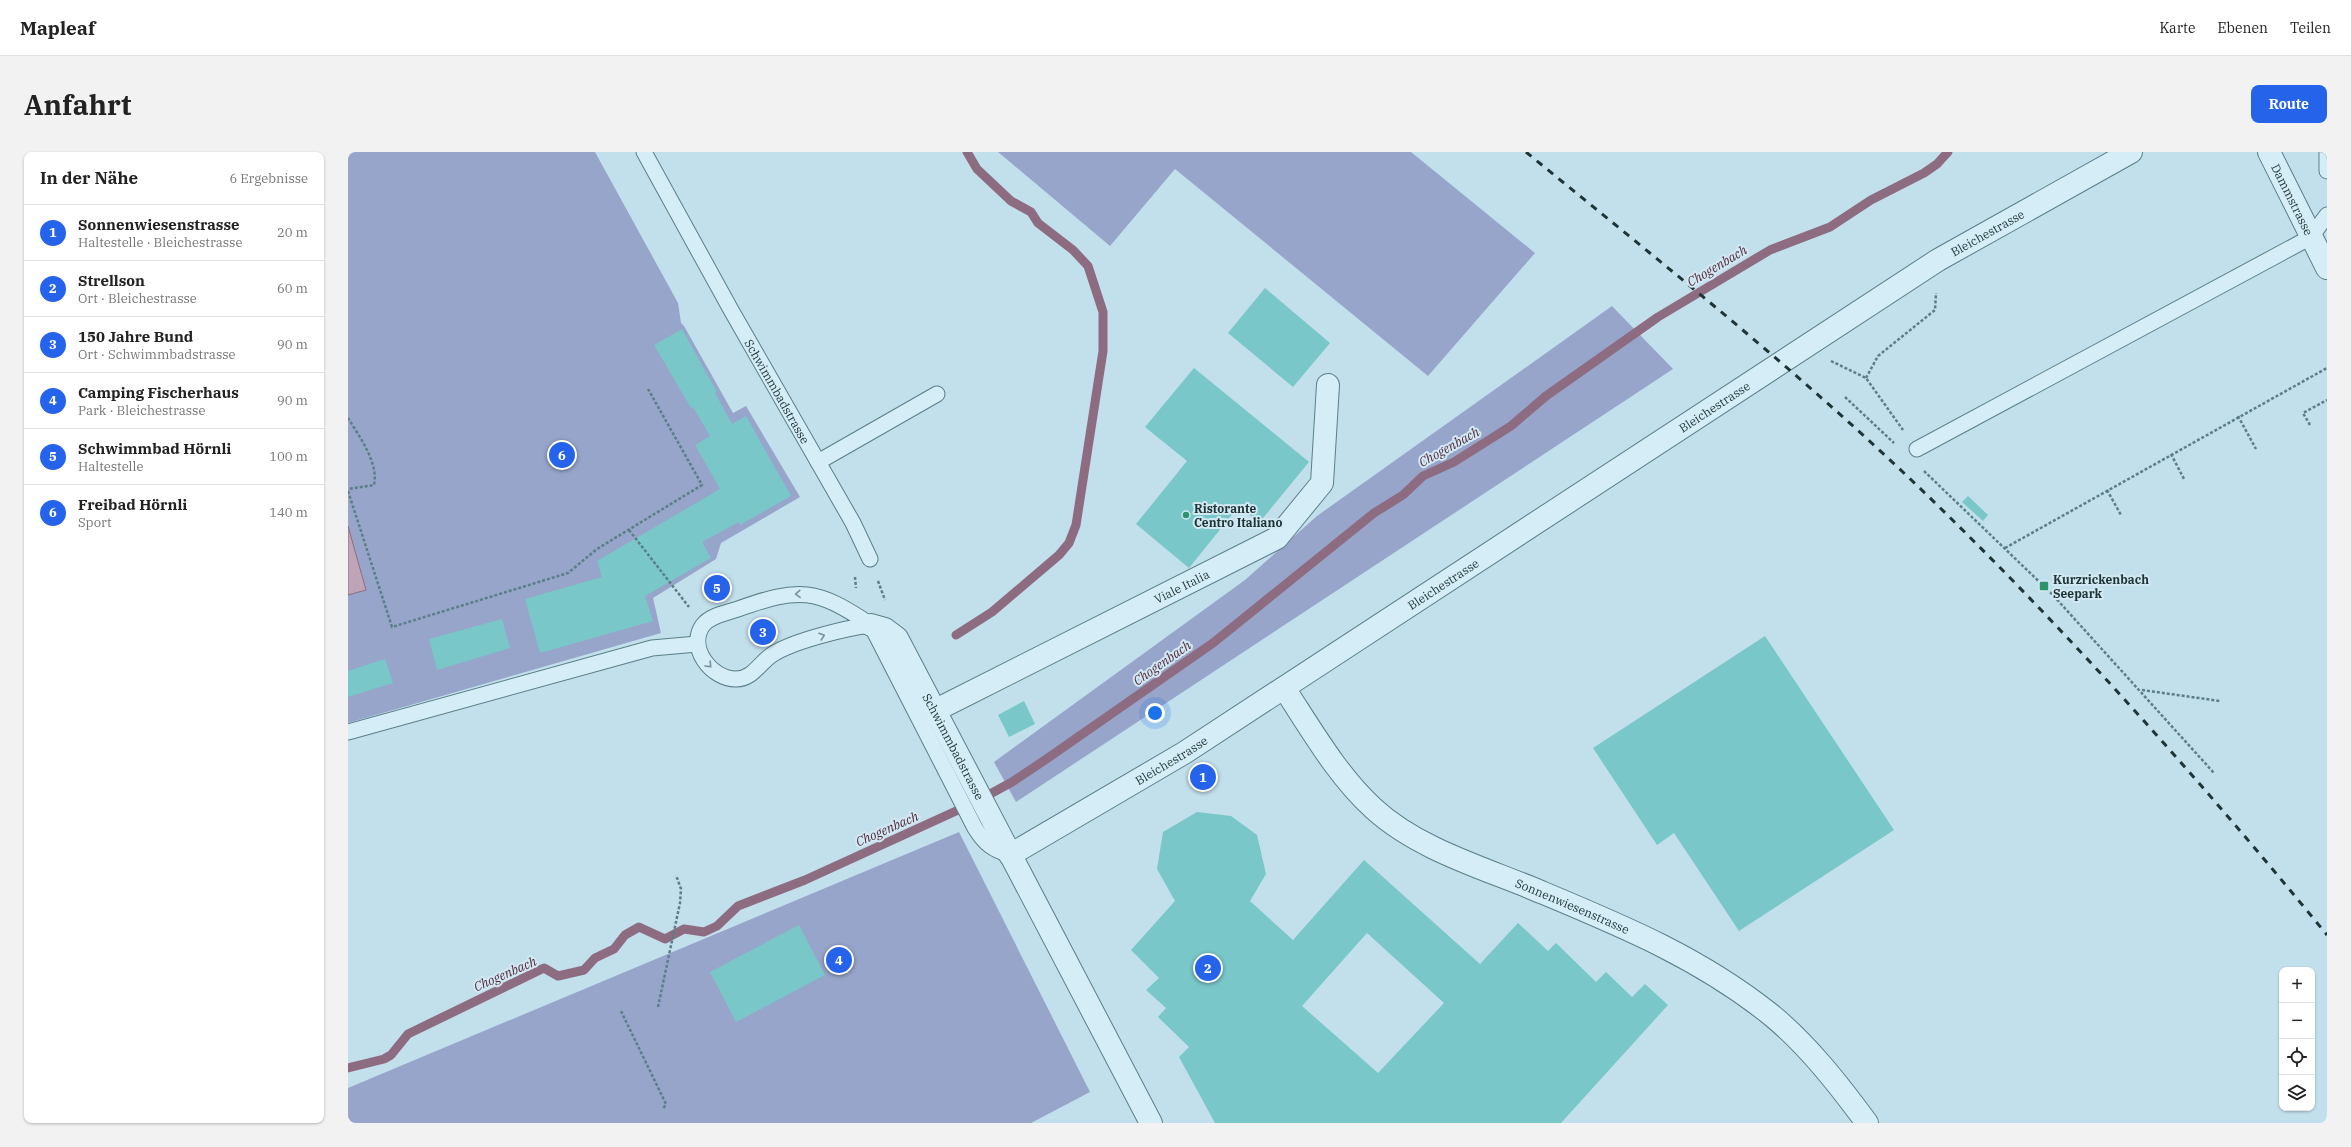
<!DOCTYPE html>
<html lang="de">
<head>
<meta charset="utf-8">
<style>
  :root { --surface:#fff; --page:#f2f2f2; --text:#222; --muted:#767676; --line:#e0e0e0; --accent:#2563eb }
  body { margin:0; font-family:"IBM Plex Serif",serif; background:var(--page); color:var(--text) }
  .controls { position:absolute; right:12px; bottom:12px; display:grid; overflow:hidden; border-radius:8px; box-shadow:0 1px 3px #0004 }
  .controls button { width:36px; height:36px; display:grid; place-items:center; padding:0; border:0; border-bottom:1px solid var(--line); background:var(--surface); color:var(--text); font:20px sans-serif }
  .you { position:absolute; left:807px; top:561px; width:14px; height:14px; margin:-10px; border:3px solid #fff; border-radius:50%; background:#1a73e8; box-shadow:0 0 0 6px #1a73e833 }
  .badge { display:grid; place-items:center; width:26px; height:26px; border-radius:50%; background:var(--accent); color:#fff; font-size:13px; font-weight:700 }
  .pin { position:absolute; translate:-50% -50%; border:2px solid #fff; box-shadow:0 1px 4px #0006 }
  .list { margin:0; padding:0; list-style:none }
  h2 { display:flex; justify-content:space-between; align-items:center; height:52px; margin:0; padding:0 16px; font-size:17px }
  h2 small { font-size:13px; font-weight:400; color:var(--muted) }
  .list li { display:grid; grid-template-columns:26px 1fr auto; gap:12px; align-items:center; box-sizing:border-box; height:56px; padding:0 16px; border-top:1px solid var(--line) }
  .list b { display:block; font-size:15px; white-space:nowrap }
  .list p { margin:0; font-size:13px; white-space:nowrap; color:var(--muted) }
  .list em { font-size:13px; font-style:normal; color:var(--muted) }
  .icon { flex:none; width:22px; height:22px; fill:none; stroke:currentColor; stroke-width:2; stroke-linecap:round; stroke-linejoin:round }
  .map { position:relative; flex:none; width:1979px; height:971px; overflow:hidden; border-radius:8px }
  header { display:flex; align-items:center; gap:24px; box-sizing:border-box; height:56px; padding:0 20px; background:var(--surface); border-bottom:1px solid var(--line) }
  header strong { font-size:19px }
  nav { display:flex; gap:22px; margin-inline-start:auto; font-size:14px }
  .intro { display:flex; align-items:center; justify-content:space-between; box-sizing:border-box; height:96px; padding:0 24px }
  h1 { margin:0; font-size:28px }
  .button { padding:10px 18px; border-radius:8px; background:var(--accent); color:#fff; font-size:14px; font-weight:700 }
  main { display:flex; gap:24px; padding:0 24px }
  aside { flex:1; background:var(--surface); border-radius:8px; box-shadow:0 1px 3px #0004 }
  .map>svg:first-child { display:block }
  .green { fill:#97a5ca }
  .water { fill:#bfa4b7; stroke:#8d6c81 }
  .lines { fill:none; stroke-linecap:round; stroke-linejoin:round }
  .stream { stroke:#8d6c81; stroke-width:9 }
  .building { fill:#79c7c9; fill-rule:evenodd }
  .lane-casing { stroke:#5a7f86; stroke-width:17 }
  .street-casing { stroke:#5a7f86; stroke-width:24 }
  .path { stroke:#5a7f86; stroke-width:2.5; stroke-dasharray:3 2; stroke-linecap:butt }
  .lane { stroke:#d5edf7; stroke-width:15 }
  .street { stroke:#d5edf7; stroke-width:22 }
  .rail { stroke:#1e3436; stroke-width:3; stroke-dasharray:7 7; stroke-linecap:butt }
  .oneway { stroke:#7a9096 }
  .poi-dot { fill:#2c936a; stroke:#d2e9f4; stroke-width:1.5 }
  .labels { text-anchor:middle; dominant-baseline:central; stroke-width:4; stroke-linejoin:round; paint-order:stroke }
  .street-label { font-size:12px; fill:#1e3436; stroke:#d2e9f4 }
  .poi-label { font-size:12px; font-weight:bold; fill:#1e3436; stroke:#d2e9f4; text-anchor:start }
  .water-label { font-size:13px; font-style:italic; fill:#552d3f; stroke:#d2e9f4 }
</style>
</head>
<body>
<header>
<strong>Mapleaf</strong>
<nav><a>Karte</a><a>Ebenen</a><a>Teilen</a></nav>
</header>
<div class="intro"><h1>Anfahrt</h1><a class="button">Route</a></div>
<main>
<aside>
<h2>In der Nähe<small>6 Ergebnisse</small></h2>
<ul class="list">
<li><span class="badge">1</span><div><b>Sonnenwiesenstrasse</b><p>Haltestelle · Bleichestrasse</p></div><em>20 m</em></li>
<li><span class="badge">2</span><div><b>Strellson</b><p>Ort · Bleichestrasse</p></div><em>60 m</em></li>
<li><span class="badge">3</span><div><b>150 Jahre Bund</b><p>Ort · Schwimmbadstrasse</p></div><em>90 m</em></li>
<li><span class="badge">4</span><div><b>Camping Fischerhaus</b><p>Park · Bleichestrasse</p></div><em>90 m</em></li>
<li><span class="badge">5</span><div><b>Schwimmbad Hörnli</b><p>Haltestelle</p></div><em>100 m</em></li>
<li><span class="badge">6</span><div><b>Freibad Hörnli</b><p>Sport</p></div><em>140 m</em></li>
</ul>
</aside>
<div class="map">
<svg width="1979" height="971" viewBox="0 0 1979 971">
  <rect width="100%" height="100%" fill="#c2dfec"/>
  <!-- green -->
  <g class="green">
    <polygon points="0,0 247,0 330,151 333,171 336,174 385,261 398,254 452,345 373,391 368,407 305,446 313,481 0,571"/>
    <polygon points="650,0 1063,0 1187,101 1080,224 827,17 762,94"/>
    <polygon points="1264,154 1325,217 668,650 646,610 897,428 969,364"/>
    <polygon points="611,680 742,940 683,971 0,971 0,936"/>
  </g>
  <!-- water -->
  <polygon class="water" points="0,374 18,438 0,443"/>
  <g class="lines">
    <!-- stream -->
    <g class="stream">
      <polyline points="608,483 644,460 711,403 721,391 728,373 755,199 755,160 740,114 725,98 690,71 683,60 663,49 629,17 619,0"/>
      <polyline points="633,647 664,630 697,608 865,491 1026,361 1055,343 1075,324 1106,310 1163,274 1198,244 1310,165 1422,98 1482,75 1523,48 1576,21 1589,12 1600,0"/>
      <polyline points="0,916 36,907 43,903 60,882 196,816 210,824 236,818 247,806 266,797 277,783 291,775 317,787 336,777 356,780 369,774 390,754 457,728 619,654"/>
    </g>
  </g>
  <!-- building -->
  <g class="building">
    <polygon points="917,136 982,191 945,235 880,181"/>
    <polygon points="334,177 369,240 367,241 384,272 398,264 443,344 392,373 391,370 354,390 363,406 297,444 305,469 192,501 177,447 254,425 249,409 372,337 347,293 362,284 345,255 343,256 306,193"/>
    <polygon points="846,216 961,310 911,371 891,354 841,416 788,372 839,309 797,275"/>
    <polygon points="1620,344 1640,363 1635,369 1614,350"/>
    <polygon points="154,467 162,496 89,518 81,487"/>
    <polygon points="1417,484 1546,678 1391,779 1326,681 1309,693 1245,596"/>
    <polygon points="37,507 45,531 0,545 0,519"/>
    <polygon points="676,549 687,572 661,585 650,563"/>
    <path d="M849 660 883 664 909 683 918 722 902 749 945 788 1016 708 1132 812 1170 771 1200 799 1208 791 1248 830 1258 820 1284 845 1297 832 1320 853 1213 971H867L831 905 841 895 810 865 818 856 798 838 811 826 783 798 827 749 809 717 815 680ZM1019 781 1096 851 1030 921 954 854Z"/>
    <polygon points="451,773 477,823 388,870 362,820"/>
  </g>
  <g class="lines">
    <defs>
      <g id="lane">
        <path id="s1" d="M296 0 383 158 505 371 522 407"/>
        <polyline points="1979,0 1979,19"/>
        <polyline points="1569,297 1963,85 1979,63"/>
        <polyline points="470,310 589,242"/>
        <path d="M523 473C497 476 446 489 425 502 412 510 405 527 388 527 363 527 339 495 355 473 363 463 379 461 390 457 452 435 468 436 523 473L627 676C637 692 645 698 662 703"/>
        <polyline points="0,580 304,496 349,492"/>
      </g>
      <g id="street">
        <path id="s2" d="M1921 0 1979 116"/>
        <path id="s3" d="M523 473 537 477 549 486 803 971"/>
        <path id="s4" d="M936 536C963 577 989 623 1025 656 1067 695 1129 714 1181 735 1267 771 1348 803 1422 862 1459 892 1491 933 1519 971"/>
        <path id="s5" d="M588 558 929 386 974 331 980 233"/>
        <path id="s6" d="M662 703 836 601 1590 108 1783 0"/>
      </g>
    </defs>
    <!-- lane casing -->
    <use href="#lane" class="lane-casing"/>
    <!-- street casing -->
    <use href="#street" class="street-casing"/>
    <!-- path -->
    <g class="path">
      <polyline points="1483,209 1518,226 1555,278"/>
      <polyline points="1518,226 1530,204 1587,158 1588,141"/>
      <polyline points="1497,245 1546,291"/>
      <polyline points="1890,264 1908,297"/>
      <path d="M0 266C11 284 31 311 26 333L0 337"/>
      <polyline points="1962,273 1955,261 1979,248"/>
      <polyline points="1823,302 1836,327"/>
      <polyline points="1576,319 1704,442 1866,621"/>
      <polyline points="1759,338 1773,363"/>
      <polyline points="0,339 44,475 220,421 249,397 354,333 300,237"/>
      <polyline points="281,378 341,455"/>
      <polyline points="1657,396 1979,216"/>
      <polyline points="507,425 508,436"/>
      <polyline points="530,429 537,448"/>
      <polyline points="1794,538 1872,549"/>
      <polyline points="310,855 332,751 333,737 328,723"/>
      <polyline points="273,859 318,952 315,957"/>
    </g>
    <!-- lane -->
    <use href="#lane" class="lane"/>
    <!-- street -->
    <use href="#street" class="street"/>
    <!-- rail -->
    <path class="rail" d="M1178 0C1315 112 1454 222 1581 345 1723 483 1854 630 1979 783"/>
  </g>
  <!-- one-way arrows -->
  <defs><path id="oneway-chevron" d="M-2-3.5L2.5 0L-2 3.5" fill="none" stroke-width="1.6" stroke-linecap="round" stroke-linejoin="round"/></defs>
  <g class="oneway">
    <use href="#oneway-chevron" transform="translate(450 442) rotate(178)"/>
    <use href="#oneway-chevron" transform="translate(474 484) rotate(-19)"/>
    <use href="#oneway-chevron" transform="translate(361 513) rotate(47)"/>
  </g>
  <!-- markers -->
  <g class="poi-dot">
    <circle cx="838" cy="363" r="4"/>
    <rect x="1691" y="429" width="10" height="10" rx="2"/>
  </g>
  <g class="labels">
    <!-- street labels -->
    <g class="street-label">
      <text stroke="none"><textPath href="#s2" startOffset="53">Dammstrasse</textPath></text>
      <text stroke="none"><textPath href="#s6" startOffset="1159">Bleichestrasse</textPath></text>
      <text stroke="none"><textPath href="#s1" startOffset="274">Schwimmbadstrasse</textPath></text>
      <text stroke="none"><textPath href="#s6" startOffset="835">Bleichestrasse</textPath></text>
      <text stroke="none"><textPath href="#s6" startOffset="511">Bleichestrasse</textPath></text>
      <text stroke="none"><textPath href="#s5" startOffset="275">Viale Italia</textPath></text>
      <text stroke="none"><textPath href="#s3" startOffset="152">Schwimmbadstrasse</textPath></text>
      <text stroke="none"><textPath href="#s6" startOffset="187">Bleichestrasse</textPath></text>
      <text stroke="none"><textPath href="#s4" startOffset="373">Sonnenwiesenstrasse</textPath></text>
    </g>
    <!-- poi labels -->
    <g class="poi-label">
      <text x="846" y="356">Ristorante<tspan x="846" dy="14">Centro Italiano</tspan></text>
      <text x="1705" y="427">Kurzrickenbach<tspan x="1705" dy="14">Seepark</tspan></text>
    </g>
    <!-- water labels -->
    <g class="water-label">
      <text transform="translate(1369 114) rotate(-31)">Chogenbach</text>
      <text transform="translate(1101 295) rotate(-29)">Chogenbach</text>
      <text transform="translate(814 511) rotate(-35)">Chogenbach</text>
      <text transform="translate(539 677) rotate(-24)">Chogenbach</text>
      <text transform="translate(157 822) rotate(-24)">Chogenbach</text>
    </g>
  </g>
</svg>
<div class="controls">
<button>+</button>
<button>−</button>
<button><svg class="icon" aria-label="locate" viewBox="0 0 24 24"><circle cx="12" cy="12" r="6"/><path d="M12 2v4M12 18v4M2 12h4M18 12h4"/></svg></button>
<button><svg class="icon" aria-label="layers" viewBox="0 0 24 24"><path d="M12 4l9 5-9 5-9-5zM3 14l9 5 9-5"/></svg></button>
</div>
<div class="you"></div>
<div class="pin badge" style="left:855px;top:625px">1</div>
<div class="pin badge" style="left:860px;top:816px">2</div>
<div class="pin badge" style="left:415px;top:480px">3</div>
<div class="pin badge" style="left:491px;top:808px">4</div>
<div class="pin badge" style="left:369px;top:436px">5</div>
<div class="pin badge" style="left:214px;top:303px">6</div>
</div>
</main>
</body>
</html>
